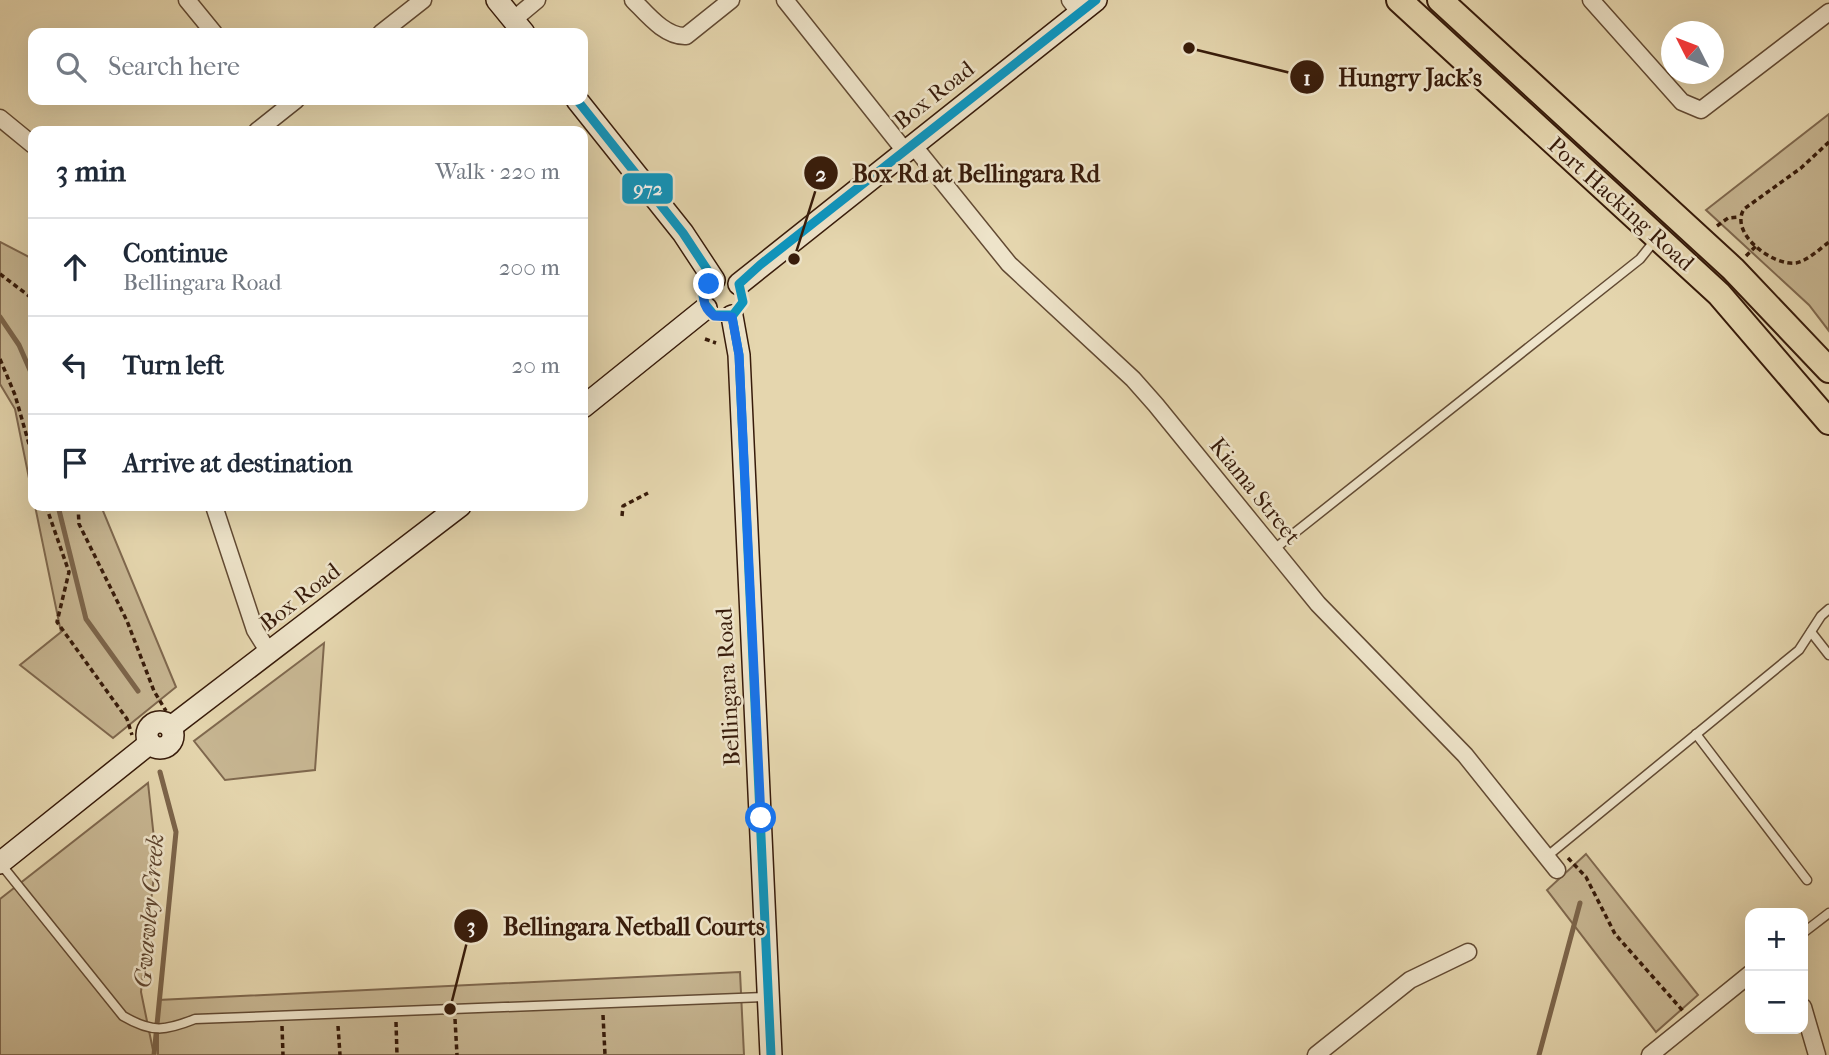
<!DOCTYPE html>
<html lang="en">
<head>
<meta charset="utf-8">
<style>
  :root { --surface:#fff; --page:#f6f6f7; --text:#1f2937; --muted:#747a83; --line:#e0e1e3 }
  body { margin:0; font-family:"IM FELL French Canon",serif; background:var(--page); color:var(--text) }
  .controls { position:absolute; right:21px; bottom:21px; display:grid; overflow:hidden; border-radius:14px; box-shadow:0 7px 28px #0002 }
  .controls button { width:63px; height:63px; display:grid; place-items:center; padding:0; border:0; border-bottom:2px solid var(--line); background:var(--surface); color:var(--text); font:35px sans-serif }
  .compass { position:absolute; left:1661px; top:21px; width:63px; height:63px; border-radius:50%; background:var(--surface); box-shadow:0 7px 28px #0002; rotate:312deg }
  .stop { position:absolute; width:21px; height:21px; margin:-16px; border:5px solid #1a73e8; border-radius:50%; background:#fff }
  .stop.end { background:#1a73e8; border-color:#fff; box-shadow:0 2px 7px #0008 }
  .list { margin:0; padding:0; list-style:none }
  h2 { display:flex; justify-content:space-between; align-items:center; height:91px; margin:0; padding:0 28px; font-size:30px }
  h2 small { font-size:23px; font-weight:400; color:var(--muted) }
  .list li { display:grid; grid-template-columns:46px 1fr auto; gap:21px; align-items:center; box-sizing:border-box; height:98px; padding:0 28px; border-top:2px solid var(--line) }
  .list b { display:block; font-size:26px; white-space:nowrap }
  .list p { margin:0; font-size:23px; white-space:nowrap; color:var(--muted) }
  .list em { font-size:23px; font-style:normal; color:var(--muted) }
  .icon { flex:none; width:38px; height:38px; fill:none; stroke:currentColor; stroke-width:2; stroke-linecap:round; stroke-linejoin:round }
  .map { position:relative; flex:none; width:1829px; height:1055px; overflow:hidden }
  .search { position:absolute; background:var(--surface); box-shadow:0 7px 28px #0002; left:28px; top:28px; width:560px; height:77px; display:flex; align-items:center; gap:18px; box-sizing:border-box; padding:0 24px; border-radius:14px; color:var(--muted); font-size:26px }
  .panel { position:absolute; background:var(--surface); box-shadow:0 7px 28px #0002; left:28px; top:126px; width:560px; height:385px; border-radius:14px }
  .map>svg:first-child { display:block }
  .green { fill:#c7b692; stroke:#7f684e; stroke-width:2 }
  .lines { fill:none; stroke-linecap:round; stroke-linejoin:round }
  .stream { stroke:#7c654b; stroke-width:5 }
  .lane-casing { stroke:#624a33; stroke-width:11 }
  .street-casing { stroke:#624a33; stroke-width:19 }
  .secondary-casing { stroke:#371b0a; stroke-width:24 }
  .primary-casing { stroke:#371b0a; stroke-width:28 }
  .path { stroke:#371b0a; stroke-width:3.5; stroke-dasharray:5 3.5; stroke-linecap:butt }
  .lane { stroke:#eee4ca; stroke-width:8 }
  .street { stroke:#eee4ca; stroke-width:16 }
  .secondary { stroke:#eee4ca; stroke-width:21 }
  .primary { stroke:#e5d6ae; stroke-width:24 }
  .bus-1-casing { stroke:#eee4ca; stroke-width:14 }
  .bus-1 { stroke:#0b96c1; stroke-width:9 }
  .route { stroke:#1a73e8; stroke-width:9 }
  .labels { text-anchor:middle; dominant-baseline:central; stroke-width:5; stroke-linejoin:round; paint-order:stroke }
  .street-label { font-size:23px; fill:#371b0a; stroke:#eee4ca }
  .water-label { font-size:24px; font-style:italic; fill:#5f4630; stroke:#eee4ca }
  .leader { fill:none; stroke:#371b0a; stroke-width:2.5 }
  .callout-dot { fill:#371b0a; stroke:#eee4ca; stroke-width:2.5 }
  .mark-label { font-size:21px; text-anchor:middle; font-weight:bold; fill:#fff }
  .callout-label { font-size:24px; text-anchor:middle; font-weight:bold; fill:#371b0a; stroke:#eee4ca; stroke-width:5; stroke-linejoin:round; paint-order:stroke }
  .line-badge { stroke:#eee4ca; stroke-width:2.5 }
  .badge-label { font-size:19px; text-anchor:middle; font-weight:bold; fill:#fff }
</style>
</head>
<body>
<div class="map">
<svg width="1829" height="1055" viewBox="0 0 1829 1055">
  <rect width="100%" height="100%" fill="#e5d6ae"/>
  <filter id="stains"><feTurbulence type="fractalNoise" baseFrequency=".00286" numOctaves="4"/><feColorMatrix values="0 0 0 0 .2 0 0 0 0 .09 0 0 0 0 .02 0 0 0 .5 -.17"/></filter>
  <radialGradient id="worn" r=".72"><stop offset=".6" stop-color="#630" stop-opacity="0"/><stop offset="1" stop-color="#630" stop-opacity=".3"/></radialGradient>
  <!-- green -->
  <g class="green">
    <polygon points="1829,114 1829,331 1809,305 1706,210"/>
    <polygon points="0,242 33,259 33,498 15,409 0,384"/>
    <polygon points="35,506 101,506 176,687 113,738 20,665 61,632"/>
    <polygon points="324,643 315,770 225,780 194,741"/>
    <polygon points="148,783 156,857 141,992 154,1055 0,1055 0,899"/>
    <polygon points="1586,854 1698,995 1656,1032 1547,890"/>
    <polygon points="740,972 744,1055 158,1055 158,1000"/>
  </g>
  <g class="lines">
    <!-- stream -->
    <g class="stream">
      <polyline points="0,317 19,345 33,377"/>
      <polyline points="58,506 86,619 138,691"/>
      <polyline points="154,1055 176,832 160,772"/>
      <polyline points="1539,1055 1580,903"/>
    </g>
    <defs>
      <g id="lane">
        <polyline points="1273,550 1640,259 1656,239"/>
        <polyline points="1811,632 1829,655"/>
        <polyline points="1696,734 1807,880"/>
        <polyline points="1545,858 1799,650 1821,616 1829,609"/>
        <path d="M0 863 123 1016C152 1033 165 1031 195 1019L766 997"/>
        <polyline points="1803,933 1829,913"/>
      </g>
      <g id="street">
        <polyline points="187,0 214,33"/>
        <path d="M633 0C647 14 665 37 686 36L731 0"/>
        <polyline points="785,0 905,151"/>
        <polyline points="1070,0 1080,13"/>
        <polyline points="1591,0 1682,102 1701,110 1829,12"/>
        <polyline points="513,20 537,0"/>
        <polyline points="381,33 423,0"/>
        <polyline points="0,118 33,145"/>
        <polyline points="257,131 296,100"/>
        <polyline points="913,145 1009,264 1133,379 1156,405 1318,604 1465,755 1557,870"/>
        <polyline points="214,506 255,630 270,654"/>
        <polyline points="1803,1007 1817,1055"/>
        <polyline points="1316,1055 1410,980 1468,952"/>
        <polyline points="1650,1055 1750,974"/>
      </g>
      <g id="secondary">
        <polyline points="497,0 524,33"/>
        <polyline points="577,100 683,233 714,280"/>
        <polyline points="739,284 1096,0"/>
        <polyline points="732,316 739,355 771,1055"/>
        <polyline points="583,407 706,308"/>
        <circle cx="160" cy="735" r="13"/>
        <polyline points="171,727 460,506"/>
        <polyline points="0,863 150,743"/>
      </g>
      <g id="primary">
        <polyline points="1399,0 1719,294 1829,422"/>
        <polyline points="1440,0 1733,269 1829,370"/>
      </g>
    </defs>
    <!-- lane casing -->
    <use href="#lane" class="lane-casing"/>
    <!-- street casing -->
    <use href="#street" class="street-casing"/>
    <!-- secondary casing -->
    <use href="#secondary" class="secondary-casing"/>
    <!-- primary casing -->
    <use href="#primary" class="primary-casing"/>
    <!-- path -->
    <g class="path">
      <path d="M1829 142 1801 168 1744 209C1729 233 1772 266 1796 263 1807 261 1820 249 1829 242"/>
      <polyline points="1717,226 1728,218 1739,217"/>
      <polyline points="1746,256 1757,245"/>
      <polyline points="0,274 33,299"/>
      <polyline points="705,339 716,343"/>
      <polyline points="0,359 15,395 33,458"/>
      <polyline points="46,506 69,572 57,622 127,719 132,735"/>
      <polyline points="78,506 79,524 127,621 154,691 166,711"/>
      <polyline points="622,516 623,506 648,493"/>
      <polyline points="267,622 274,616"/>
      <polyline points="165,754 179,744"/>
      <polyline points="1568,858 1586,877 1615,934 1683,1011"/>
      <polyline points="603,1015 605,1055"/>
      <polyline points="455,1019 457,1055"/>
      <polyline points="396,1022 397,1055"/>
      <polyline points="282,1026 283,1055"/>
      <polyline points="338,1026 340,1055"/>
    </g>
    <!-- lane -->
    <use href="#lane" class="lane"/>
    <!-- street -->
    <use href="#street" class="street"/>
    <!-- secondary -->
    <use href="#secondary" class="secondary"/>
    <!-- primary -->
    <use href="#primary" class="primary"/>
    <defs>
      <g id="bus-1">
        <polyline points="577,100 683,233 714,280"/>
        <polyline points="703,296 705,304 714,315 733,315 743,302 739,284 760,265 1096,0"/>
        <polyline points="732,316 739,355 771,1055"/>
      </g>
    </defs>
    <!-- bus-1 casing -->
    <use href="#bus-1" class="bus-1-casing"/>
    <!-- bus-1 -->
    <use href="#bus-1" class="bus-1"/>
  </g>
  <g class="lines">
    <!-- route -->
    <path class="route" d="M709 284C701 295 702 307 714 316L732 317 739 355 761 818"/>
  </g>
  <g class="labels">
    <!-- street labels -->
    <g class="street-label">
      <text transform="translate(934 95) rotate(-38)">Box Road</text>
      <text transform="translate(1621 204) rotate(42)">Port Hacking Road</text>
      <text transform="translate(1255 491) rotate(51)">Kiama Street</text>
      <text transform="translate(300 597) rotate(-38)">Box Road</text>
      <text transform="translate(728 687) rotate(-93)">Bellingara Road</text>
    </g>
    <!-- water labels -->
    <g class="water-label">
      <text transform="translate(149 911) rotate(-85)">Gwawley Creek</text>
    </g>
  </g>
  <!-- callouts -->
  <path class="leader" d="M1189 48L1307 77M794 259L821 173M450 1009L471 926"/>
  <g class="callout-dot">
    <circle cx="1189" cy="48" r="7"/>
    <circle cx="794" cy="259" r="7"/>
    <circle cx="450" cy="1009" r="7"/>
    <circle cx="1307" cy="77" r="18"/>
    <circle cx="821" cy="173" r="18"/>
    <circle cx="471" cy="926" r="18"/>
  </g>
  <g class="mark-label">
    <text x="1307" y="85">1</text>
    <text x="821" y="181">2</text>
    <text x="471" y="933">3</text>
  </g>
  <g class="callout-label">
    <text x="1410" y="86">Hungry Jack's</text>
    <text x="976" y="182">Box Rd at Bellingara Rd</text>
    <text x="634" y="935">Bellingara Netball Courts</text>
  </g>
  <rect class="line-badge" x="621" y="172" width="53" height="33" rx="7" fill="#0b96c1"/>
  <g class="badge-label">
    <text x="648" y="195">972</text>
  </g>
  <rect width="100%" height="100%" filter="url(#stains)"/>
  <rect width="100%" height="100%" fill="url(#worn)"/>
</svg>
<div class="controls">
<button>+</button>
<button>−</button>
</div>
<svg class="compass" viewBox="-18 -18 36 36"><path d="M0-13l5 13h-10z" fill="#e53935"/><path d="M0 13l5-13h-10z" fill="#747a83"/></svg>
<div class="stop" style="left:761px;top:818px"></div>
<div class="stop end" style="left:709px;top:284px"></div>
<div class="search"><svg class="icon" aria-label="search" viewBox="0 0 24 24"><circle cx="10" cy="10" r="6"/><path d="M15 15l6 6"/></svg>Search here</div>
<section class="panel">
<h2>3 min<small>Walk · 220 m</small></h2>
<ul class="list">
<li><svg class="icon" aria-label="ahead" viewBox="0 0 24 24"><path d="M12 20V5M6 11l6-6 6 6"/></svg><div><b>Continue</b><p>Bellingara Road</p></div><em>200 m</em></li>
<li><svg class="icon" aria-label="left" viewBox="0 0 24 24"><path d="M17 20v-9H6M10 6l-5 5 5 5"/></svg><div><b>Turn left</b></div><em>20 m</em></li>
<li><svg class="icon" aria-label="arrive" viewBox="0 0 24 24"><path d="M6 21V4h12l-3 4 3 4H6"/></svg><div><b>Arrive at destination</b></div></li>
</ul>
</section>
</div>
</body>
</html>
